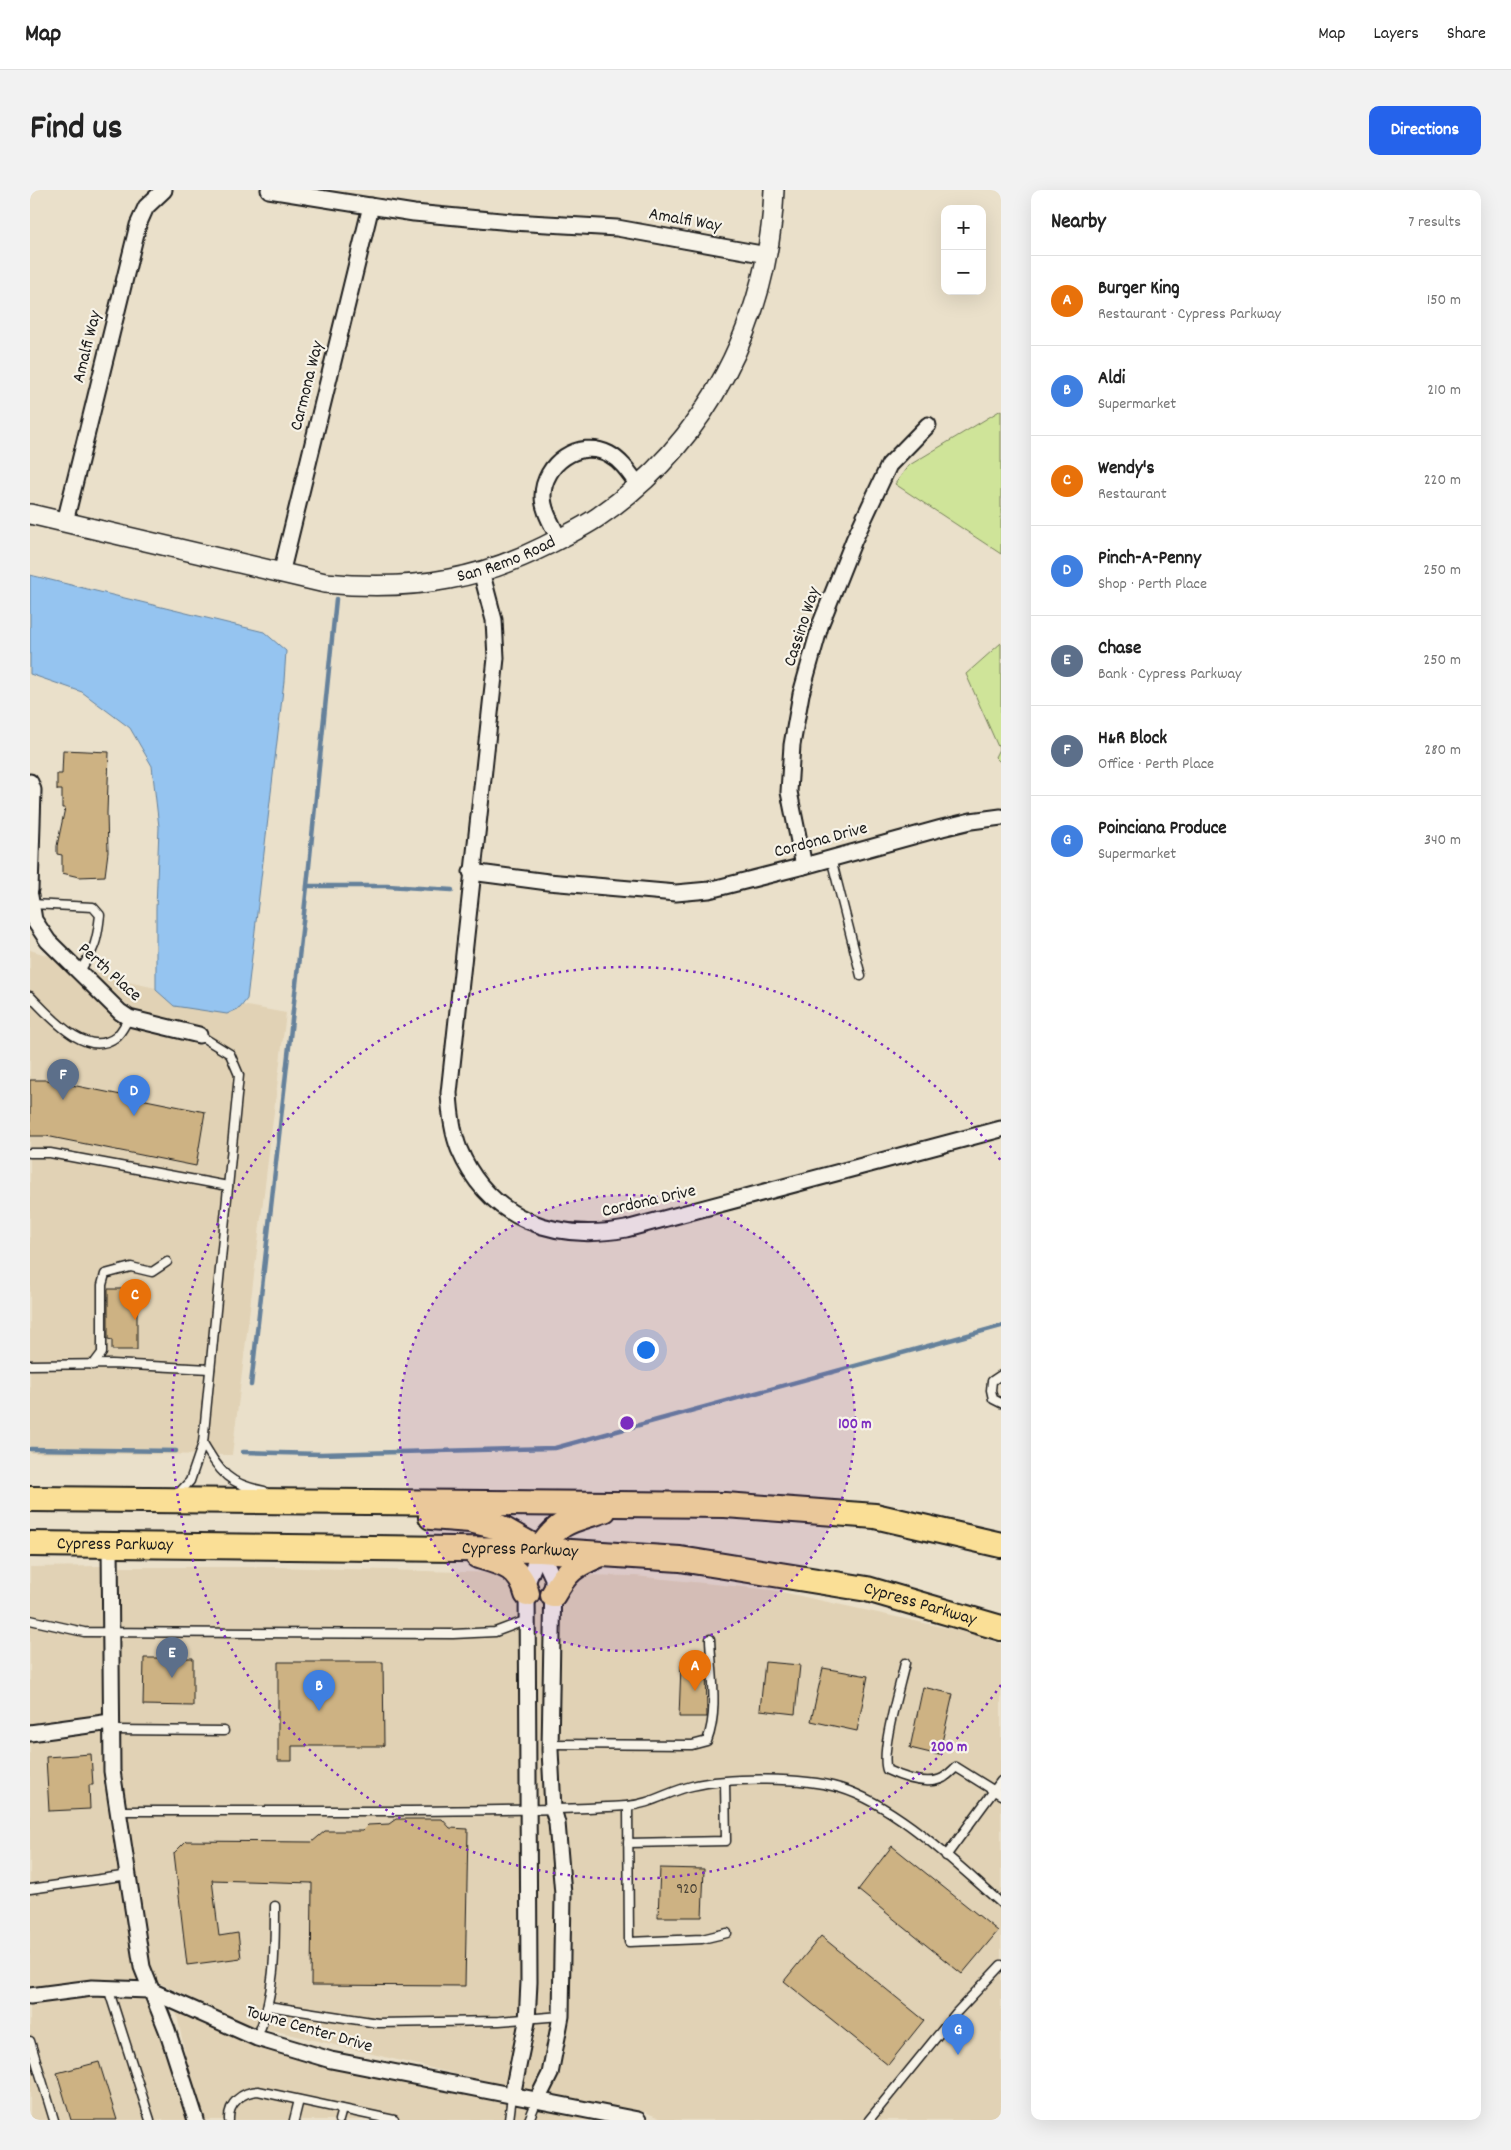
<!DOCTYPE html>
<html lang="en">
<head>
<meta charset="utf-8">
<style>
  :root { --surface:#fff; --page:#f2f2f2; --text:#222; --muted:#767676; --line:#e0e0e0; --accent:#2563eb }
  body { margin:0; font-family:Dekko,sans-serif; background:var(--page); color:var(--text) }
  .controls { position:absolute; right:15px; top:15px; display:grid; overflow:hidden; border-radius:10px; box-shadow:0 5px 20px #0002 }
  .controls button { width:45px; height:45px; display:grid; place-items:center; padding:0; border:0; border-bottom:1px solid var(--line); background:var(--surface); color:var(--text); font:25px sans-serif }
  .you { position:absolute; left:615px; top:1159px; width:18px; height:18px; margin:-12px; border:4px solid #fff; border-radius:50%; background:#1a73e8; box-shadow:0 0 0 8px #1a73e833 }
  .badge { display:grid; place-items:center; width:32px; height:32px; border-radius:50%; background:var(--accent); color:#fff; font-size:16px; font-weight:700 }
  .pin { position:absolute; translate:-50% -41px; filter:drop-shadow(0 1px 2px #0008) }
  .pin::after { content:''; position:absolute; top:26px; width:18px; height:15px; background:inherit; clip-path:polygon(0 0,100% 0,50% 100%) }
  .list { margin:0; padding:0; list-style:none }
  h2 { display:flex; justify-content:space-between; align-items:center; height:65px; margin:0; padding:0 20px; font-size:21px }
  h2 small { font-size:16px; font-weight:400; color:var(--muted) }
  .list li { display:grid; grid-template-columns:32px 1fr auto; gap:15px; align-items:center; box-sizing:border-box; height:90px; padding:0 20px; border-top:1px solid var(--line) }
  .list b { display:block; font-size:19px; white-space:nowrap }
  .list p { margin:0; font-size:16px; white-space:nowrap; color:var(--muted) }
  .list em { font-size:16px; font-style:normal; color:var(--muted) }
  .map { position:relative; flex:none; width:971px; height:1930px; overflow:hidden; border-radius:10px }
  header { display:flex; align-items:center; gap:30px; box-sizing:border-box; height:70px; padding:0 25px; background:var(--surface); border-bottom:1px solid var(--line) }
  header strong { font-size:24px }
  nav { display:flex; gap:28px; margin-inline-start:auto; font-size:18px }
  .intro { display:flex; align-items:center; justify-content:space-between; box-sizing:border-box; height:120px; padding:0 30px }
  h1 { margin:0; font-size:35px }
  .button { padding:12px 22px; border-radius:10px; background:var(--accent); color:#fff; font-size:18px; font-weight:700 }
  main { display:flex; gap:30px; padding:0 30px }
  aside { flex:1; background:var(--surface); border-radius:10px; box-shadow:0 5px 20px #0002 }
  .map>svg:first-child { display:block }
  .built { fill:#e1d2b5 }
  .green { fill:#cfe499; stroke:#76805a }
  .water { fill:#95c4f0; stroke:#65819b }
  .lines { fill:none; stroke-linecap:round; stroke-linejoin:round }
  .stream { stroke:#65819b; stroke-width:4.5 }
  .building { fill:#cdb283; stroke:#1c1c1c }
  .service-casing { stroke:#1c1c1c; stroke-width:11 }
  .minor-casing { stroke:#1c1c1c; stroke-width:19 }
  .tertiary-casing { stroke:#1c1c1c; stroke-width:22 }
  .primary-casing { stroke:#1c1c1c; stroke-width:28 }
  .service { stroke:#f7f3e8; stroke-width:8 }
  .minor { stroke:#f7f3e8; stroke-width:15 }
  .tertiary { stroke:#f7f3e8; stroke-width:19 }
  .primary { stroke:#fadf96; stroke-width:24 }
  .ring { fill:none; stroke:#7b2cbf; stroke-width:2.5; stroke-dasharray:2.5 5 }
  .labels { text-anchor:middle; dominant-baseline:central; stroke-width:4.5; stroke-linejoin:round; paint-order:stroke }
  .number-label { font-size:15px; fill:#484236 }
  .street-label { font-size:18px; fill:#1c1c1c; stroke:#f7f3e8 }
  .centre { fill:#7b2cbf; stroke:#f7f3e8; stroke-width:2.5 }
  .ring-label { font-size:15px; text-anchor:middle; font-weight:bold; fill:#7b2cbf; stroke:#f7f3e8; stroke-width:4.5; stroke-linejoin:round; paint-order:stroke }
</style>
</head>
<body>
<header>
<strong>Map</strong>
<nav><a>Map</a><a>Layers</a><a>Share</a></nav>
</header>
<div class="intro"><h1>Find us</h1><a class="button">Directions</a></div>
<main>
<div class="map">
<svg width="971" height="1930" viewBox="0 0 971 1930">
  <rect width="100%" height="100%" fill="#eae0ca"/>
  <filter id="ink" filterUnits="userSpaceOnUse"><feTurbulence type="fractalNoise" baseFrequency=".02" numOctaves="2"/><feDisplacementMap in="SourceGraphic" scale="10" xChannelSelector="R" yChannelSelector="G"/><feConvolveMatrix kernelMatrix="1 2 1 2 8 2 1 2 1" color-interpolation-filters="sRGB"/></filter>
  <g filter="url(#ink)">
    <!-- built -->
    <g class="built">
      <polygon points="0,760 23,767 85,829 94,835 174,856 178,839 102,819 59,780 94,791 126,798 126,800 210,818 212,815 256,823 202,1265 0,1263"/>
      <polygon points="72,1376 73,1524 0,1534 0,1377"/>
      <polygon points="88,1377 244,1377 470,1383 477,1386 489,1405 492,1792 489,1831 476,1896 217,1834 125,1791 120,1775 90,1579"/>
      <polygon points="509,1384 512,1384 515,1390 512,1561 515,1620 519,1635 525,1704 523,1825 512,1881 503,1901 491,1899 505,1834 507,1792 505,1429 505,1394"/>
      <polygon points="547,1385 605,1386 743,1400 944,1444 971,1454 971,1930 634,1930 615,1922 519,1904 527,1885 539,1825 541,1702 535,1632 531,1617 527,1560 531,1407"/>
      <polygon points="74,1542 74,1583 104,1779 108,1791 61,1789 0,1797 0,1552"/>
      <polygon points="61,1807 114,1809 130,1844 157,1930 0,1930 0,1814"/>
      <polygon points="146,1821 224,1856 299,1878 504,1919 509,1922 511,1920 561,1930 174,1930 160,1886"/>
    </g>
    <!-- green -->
    <g class="green">
      <polygon points="971,220 971,364 865,294 878,276"/>
      <polygon points="971,453 971,573 965,567 969,559 936,484"/>
    </g>
    <!-- water -->
    <polygon class="water" points="0,385 234,442 256,461 254,491 217,809 210,818 197,824 144,816 126,800 126,719 129,637 122,576 100,538 52,502 0,484"/>
    <g class="lines">
      <!-- stream -->
      <g class="stream">
        <polyline points="277,696 357,696 422,700"/>
        <polyline points="221,1195 277,696 306,409"/>
        <polyline points="0,1259 146,1261"/>
        <polyline points="213,1262 291,1264 525,1258 971,1136"/>
      </g>
    </g>
    <!-- building -->
    <g class="building">
      <polygon points="33,560 79,562 77,623 78,662 75,686 49,687 32,683 32,665 27,664 27,656 35,618 32,618 32,600 27,600 27,584 32,584"/>
      <polygon points="0,890 17,890 175,922 166,976 16,946 0,946"/>
      <polygon points="78,1099 93,1099 93,1109 107,1108 107,1160 82,1160 82,1150 78,1149"/>
      <polygon points="114,1468 163,1468 163,1516 113,1515"/>
      <polygon points="248,1472 353,1472 354,1556 262,1556 262,1571 248,1571"/>
      <polygon points="735,1472 770,1475 765,1524 730,1520"/>
      <polygon points="651,1475 676,1475 677,1527 649,1527"/>
      <polygon points="793,1478 838,1486 827,1541 781,1531"/>
      <polygon points="893,1497 923,1504 909,1565 880,1558"/>
      <polygon points="61,1564 63,1595 59,1595 60,1619 19,1621 16,1567"/>
      <polygon points="366,1629 412,1629 420,1638 438,1639 435,1796 281,1795 282,1693 182,1690 189,1746 208,1743 211,1768 157,1775 144,1663 156,1651 282,1652 295,1641 332,1641 338,1635 359,1634"/>
      <polygon points="862,1656 968,1741 932,1784 828,1700"/>
      <polygon points="630,1678 674,1679 672,1727 628,1727"/>
      <polygon points="791,1746 894,1830 858,1875 754,1791"/>
      <polygon points="69,1872 87,1930 41,1930 27,1883"/>
    </g>
    <g class="lines">
      <defs>
        <g id="service">
          <polyline points="801,668 831,786"/>
          <path d="M1 714 63 717 70 725C67 752 65 759 49 782"/>
          <path d="M0 806C19 825 56 870 86 847 92 842 95 834 99 828"/>
          <polyline points="0,963 20,963 198,996"/>
          <polyline points="0,1175 82,1174 180,1179"/>
          <polyline points="63,1175 72,1163 72,1095 75,1084 101,1077 122,1082 137,1072"/>
          <polyline points="971,1185 962,1191 961,1200 963,1209 971,1213"/>
          <path d="M173 1253C191 1283 198 1294 234 1301"/>
          <polyline points="147,1305 160,1291 173,1253 209,885 200,864 169,845"/>
          <polyline points="0,1430 54,1442 423,1444 465,1442 497,1430"/>
          <path d="M875 1473C870 1496 850 1561 857 1580 872 1587 897 1596 913 1588 918 1585 922 1581 926 1577L971 1605"/>
          <polyline points="82,1540 194,1541"/>
          <path d="M520 1554 662 1555 677 1551C689 1520 681 1481 680 1449"/>
          <polyline points="598,1616 599,1752 672,1749 697,1743"/>
          <path d="M90 1621C183 1621 275 1621 368 1621 444 1620 520 1621 596 1616 620 1615 639 1601 662 1596 700 1587 772 1587 810 1598 867 1615 926 1674 971 1713"/>
          <polyline points="598,1653 696,1651 695,1592"/>
          <polyline points="916,1666 971,1591"/>
          <polyline points="0,1699 99,1685"/>
          <polyline points="78,1798 120,1930"/>
          <polyline points="238,1816 348,1833 469,1831 531,1826"/>
          <path d="M227 1848C245 1805 245 1762 245 1716"/>
          <polyline points="0,1851 24,1930"/>
          <path d="M199 1930C198 1913 212 1902 228 1901L364 1930"/>
          <polyline points="264,1930 269,1910"/>
          <polyline points="309,1930 312,1919"/>
          <polyline points="479,1930 482,1906"/>
          <polyline points="499,1930 507,1910"/>
          <polyline points="839,1930 926,1823 971,1775"/>
        </g>
        <g id="minor">
          <polyline points="239,0 384,23 482,32 587,38 737,65"/>
          <polyline points="35,332 108,35 116,17 134,0"/>
          <path d="M529 349C523 336 513 321 513 306 513 274 549 248 579 264 592 271 600 284 608 295"/>
          <path d="M451 381 464 430 466 468 419 903C420 921 422 941 429 959 459 1030 525 1052 596 1039L971 939"/>
          <polyline points="251,384 341,16"/>
          <polyline points="0,592 3,600 0,700"/>
          <polyline points="774,676 759,602 762,555 771,504 791,433 824,350 859,275 898,235"/>
          <polyline points="441,682 518,692 612,700 646,703 679,700 774,676 912,638 941,631 971,627"/>
          <polyline points="0,706 4,730 18,751 90,822 99,828 169,845"/>
          <polyline points="80,1355 82,1581 112,1777 137,1840 166,1930"/>
          <polyline points="0,1543 81,1532"/>
          <polyline points="0,1806 62,1798 119,1800 227,1848 301,1870 608,1930"/>
          <polyline points="482,1906 497,1832 499,1792 497,1393 510,1360"/>
          <polyline points="507,1910 520,1884 531,1826 533,1704 527,1633 523,1619 520,1560 523,1388 510,1360"/>
        </g>
        <g id="tertiary">
          <path id="s1" d="M0 324 295 393C336 397 378 397 419 389 452 383 485 371 515 356 533 347 552 338 568 327 677 253 739 130 744 0"/>
        </g>
        <g id="primary">
          <polyline points="0,1309 695,1315 845,1326 971,1355"/>
          <polyline points="401,1327 440,1330 469,1337 508,1359"/>
          <path id="s2" d="M0 1354 510 1360 650 1369 837 1399 971 1438"/>
          <path d="M510 1360C528 1330 543 1330 574 1320"/>
          <path d="M448 1366C473 1373 490 1377 497 1404"/>
          <path d="M523 1405C537 1380 543 1376 569 1365"/>
        </g>
      </defs>
      <!-- service casing -->
      <use href="#service" class="service-casing"/>
      <!-- minor casing -->
      <use href="#minor" class="minor-casing"/>
      <!-- tertiary casing -->
      <use href="#tertiary" class="tertiary-casing"/>
      <!-- primary casing -->
      <use href="#primary" class="primary-casing"/>
      <!-- service -->
      <use href="#service" class="service"/>
      <!-- minor -->
      <use href="#minor" class="minor"/>
      <!-- tertiary -->
      <use href="#tertiary" class="tertiary"/>
      <!-- primary -->
      <use href="#primary" class="primary"/>
    </g>
  </g>
  <!-- distance rings -->
  <circle cx="597" cy="1233" r="228" fill="#7b2cbf" fill-opacity=".12"/>
  <g class="ring">
    <circle cx="597" cy="1233" r="228"/>
    <path d="M971 1495A456 456 0 1 1 971 971"/>
  </g>
  <g class="labels">
    <!-- number labels -->
    <g class="number-label">
      <text x="657" y="1700">920</text>
    </g>
    <!-- street labels -->
    <g class="street-label">
      <text transform="translate(655 31) rotate(10)">Amalfi Way</text>
      <text transform="translate(58 157) rotate(-76)">Amalfi Way</text>
      <text transform="translate(278 196) rotate(-76)">Carmona Way</text>
      <text stroke="none"><textPath href="#s1" startOffset="488">San Remo Road</textPath></text>
      <text transform="translate(773 437) rotate(-72)">Cassino Way</text>
      <text transform="translate(791 651) rotate(-15)">Cordona Drive</text>
      <text transform="translate(79 783) rotate(42)">Perth Place</text>
      <text transform="translate(619 1012) rotate(-13)">Cordona Drive</text>
      <text stroke="none"><textPath href="#s2" startOffset="85">Cypress Parkway</textPath></text>
      <text stroke="none"><textPath href="#s2" startOffset="490">Cypress Parkway</textPath></text>
      <text stroke="none"><textPath href="#s2" startOffset="895">Cypress Parkway</textPath></text>
      <text transform="translate(279 1840) rotate(16)">Towne Center Drive</text>
    </g>
  </g>
  <circle cx="597" cy="1233" r="8" class="centre"/>
  <g class="ring-label">
    <text x="825" y="1238">100 m</text>
    <text x="919" y="1561">200 m</text>
  </g>
</svg>
<div class="controls">
<button>+</button>
<button>−</button>
</div>
<div class="you"></div>
<div class="pin badge" style="left:665px;top:1501px;background:#e8710a">A</div>
<div class="pin badge" style="left:289px;top:1521px;background:#3f7fe0">B</div>
<div class="pin badge" style="left:105px;top:1130px;background:#e8710a">C</div>
<div class="pin badge" style="left:104px;top:926px;background:#3f7fe0">D</div>
<div class="pin badge" style="left:142px;top:1488px;background:#5c6f8a">E</div>
<div class="pin badge" style="left:33px;top:910px;background:#5c6f8a">F</div>
<div class="pin badge" style="left:928px;top:1865px;background:#3f7fe0">G</div>
</div>
<aside>
<h2>Nearby<small>7 results</small></h2>
<ul class="list">
<li><span class="badge" style="background:#e8710a">A</span><div><b>Burger King</b><p>Restaurant · Cypress Parkway</p></div><em>150 m</em></li>
<li><span class="badge" style="background:#3f7fe0">B</span><div><b>Aldi</b><p>Supermarket</p></div><em>210 m</em></li>
<li><span class="badge" style="background:#e8710a">C</span><div><b>Wendy's</b><p>Restaurant</p></div><em>220 m</em></li>
<li><span class="badge" style="background:#3f7fe0">D</span><div><b>Pinch-A-Penny</b><p>Shop · Perth Place</p></div><em>250 m</em></li>
<li><span class="badge" style="background:#5c6f8a">E</span><div><b>Chase</b><p>Bank · Cypress Parkway</p></div><em>250 m</em></li>
<li><span class="badge" style="background:#5c6f8a">F</span><div><b>H&amp;R Block</b><p>Office · Perth Place</p></div><em>280 m</em></li>
<li><span class="badge" style="background:#3f7fe0">G</span><div><b>Poinciana Produce</b><p>Supermarket</p></div><em>340 m</em></li>
</ul>
</aside>
</main>
</body>
</html>
